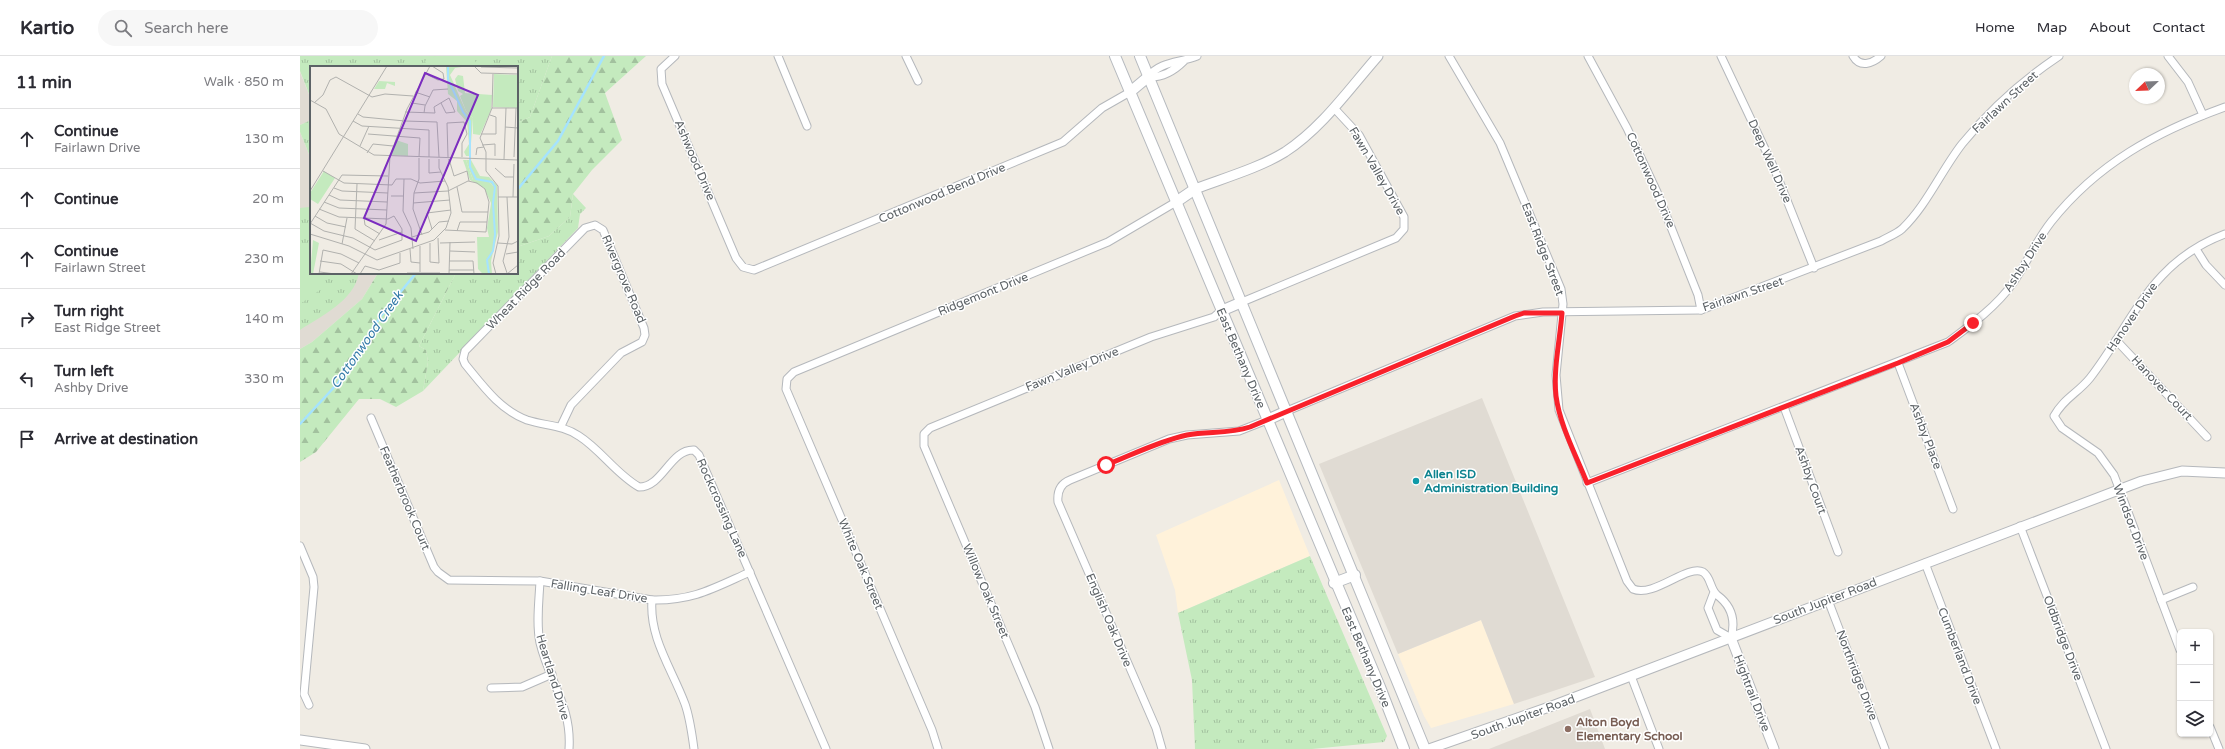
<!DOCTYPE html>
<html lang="en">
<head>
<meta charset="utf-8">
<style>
  :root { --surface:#fff; --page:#f7f7f7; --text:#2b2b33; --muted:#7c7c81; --line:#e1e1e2 }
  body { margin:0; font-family:"Varela Round",sans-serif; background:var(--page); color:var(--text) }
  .controls { position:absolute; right:12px; bottom:12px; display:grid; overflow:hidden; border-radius:6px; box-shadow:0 1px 3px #0004 }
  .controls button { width:36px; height:36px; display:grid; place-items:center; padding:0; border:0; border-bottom:1px solid var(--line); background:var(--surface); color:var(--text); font:20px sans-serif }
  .compass { position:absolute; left:1829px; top:12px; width:36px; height:36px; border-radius:50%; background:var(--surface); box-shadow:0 1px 3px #0004; rotate:247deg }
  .stop { position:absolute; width:12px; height:12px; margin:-9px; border:3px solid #f9212b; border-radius:50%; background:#fff }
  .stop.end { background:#f9212b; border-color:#fff; box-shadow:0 1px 4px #0008 }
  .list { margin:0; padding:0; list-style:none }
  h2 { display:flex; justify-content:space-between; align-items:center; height:52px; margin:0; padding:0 16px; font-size:17px }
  h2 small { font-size:13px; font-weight:400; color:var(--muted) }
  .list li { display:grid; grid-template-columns:26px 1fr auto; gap:12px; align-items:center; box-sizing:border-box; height:60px; padding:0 16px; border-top:1px solid var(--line) }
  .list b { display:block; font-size:15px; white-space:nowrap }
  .list p { margin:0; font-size:13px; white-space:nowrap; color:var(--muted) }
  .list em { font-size:13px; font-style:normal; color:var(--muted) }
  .icon { flex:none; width:22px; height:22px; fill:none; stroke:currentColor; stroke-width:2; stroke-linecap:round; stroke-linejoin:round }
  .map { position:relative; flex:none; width:1925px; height:693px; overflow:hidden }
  header { display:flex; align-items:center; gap:24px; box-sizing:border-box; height:56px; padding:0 20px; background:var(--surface); border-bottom:1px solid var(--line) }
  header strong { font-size:19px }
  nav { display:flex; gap:22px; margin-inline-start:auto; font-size:14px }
  .search { width:280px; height:36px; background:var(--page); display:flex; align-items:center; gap:10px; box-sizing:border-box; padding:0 14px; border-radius:22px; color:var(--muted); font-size:15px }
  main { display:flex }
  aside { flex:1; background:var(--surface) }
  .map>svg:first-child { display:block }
  .commercial { fill:#fff2da }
  .education { fill:#e0dbd3 }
  .grass { fill:url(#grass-tufts) }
  .forest { fill:url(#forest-firs) }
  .pitch { fill:#c4eabe }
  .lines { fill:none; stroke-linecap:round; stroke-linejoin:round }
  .stream { stroke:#a5e3ff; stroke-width:2.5 }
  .minor-casing { stroke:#b5b8bc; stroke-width:9 }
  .tertiary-casing { stroke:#b5b8bc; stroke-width:11 }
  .secondary-casing { stroke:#b6babf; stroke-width:12 }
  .minor { stroke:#fff; stroke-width:7 }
  .tertiary { stroke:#fff; stroke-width:9 }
  .secondary { stroke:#fff; stroke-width:10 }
  .route { stroke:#f9212b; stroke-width:5 }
  .culture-dot { fill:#0f9aa8; stroke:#fff; stroke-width:1.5 }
  .education-dot { fill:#8d6e63; stroke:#fff; stroke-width:1.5 }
  .labels { text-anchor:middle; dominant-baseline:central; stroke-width:3; stroke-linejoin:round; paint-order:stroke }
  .street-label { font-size:12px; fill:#5c6266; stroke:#fff }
  .culture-label { font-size:12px; font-weight:bold; fill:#0d838f; stroke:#fff; text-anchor:start }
  .education-label { font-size:12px; font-weight:bold; fill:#785e54; stroke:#fff; text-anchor:start }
  .water-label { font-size:13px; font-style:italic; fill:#337ba8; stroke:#fff }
  .inset-river { fill:none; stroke:#a5e3ff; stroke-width:2 }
  .inset-road { fill:none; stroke:#b1b1ae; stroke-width:1 }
  .view { fill:#7b2cbf; fill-opacity:0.15; stroke:#7b2cbf; stroke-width:2 }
  .inset-edge { fill:none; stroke:#5c6266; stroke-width:2 }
</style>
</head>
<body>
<header>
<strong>Kartio</strong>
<div class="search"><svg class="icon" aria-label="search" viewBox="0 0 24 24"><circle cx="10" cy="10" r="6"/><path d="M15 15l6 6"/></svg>Search here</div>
<nav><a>Home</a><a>Map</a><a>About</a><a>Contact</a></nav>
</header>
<main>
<aside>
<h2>11 min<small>Walk · 850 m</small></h2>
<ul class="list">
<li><svg class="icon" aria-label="ahead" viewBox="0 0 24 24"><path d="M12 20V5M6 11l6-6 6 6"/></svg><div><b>Continue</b><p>Fairlawn Drive</p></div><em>130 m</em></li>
<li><svg class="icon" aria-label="ahead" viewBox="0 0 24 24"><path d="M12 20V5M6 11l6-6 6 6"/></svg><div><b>Continue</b></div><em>20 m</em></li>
<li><svg class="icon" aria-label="ahead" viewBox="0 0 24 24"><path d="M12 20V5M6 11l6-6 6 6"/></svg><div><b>Continue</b><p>Fairlawn Street</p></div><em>230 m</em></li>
<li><svg class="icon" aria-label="right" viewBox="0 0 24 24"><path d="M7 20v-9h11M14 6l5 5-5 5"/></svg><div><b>Turn right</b><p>East Ridge Street</p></div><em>140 m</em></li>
<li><svg class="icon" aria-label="left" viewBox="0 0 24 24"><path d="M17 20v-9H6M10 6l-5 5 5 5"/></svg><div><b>Turn left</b><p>Ashby Drive</p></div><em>330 m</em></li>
<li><svg class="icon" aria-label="arrive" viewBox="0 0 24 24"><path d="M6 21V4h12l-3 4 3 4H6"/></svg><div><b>Arrive at destination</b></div></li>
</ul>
</aside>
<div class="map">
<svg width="1925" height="693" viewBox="0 0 1925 693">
  <defs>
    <pattern id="grass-tufts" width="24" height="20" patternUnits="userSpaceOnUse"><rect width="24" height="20" fill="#c4eabe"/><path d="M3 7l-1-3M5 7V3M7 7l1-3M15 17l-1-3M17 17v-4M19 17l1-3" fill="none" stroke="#a2c19e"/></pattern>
    <pattern id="forest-firs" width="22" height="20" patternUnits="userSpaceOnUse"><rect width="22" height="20" fill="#c4eabe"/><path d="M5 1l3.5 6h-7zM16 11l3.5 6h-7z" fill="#a2c19e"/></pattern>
  </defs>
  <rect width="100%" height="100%" fill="#f0ece4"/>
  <!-- commercial -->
  <g class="commercial">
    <polygon points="979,424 1010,500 878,557 875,534 856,479"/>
    <polygon points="1181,564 1214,648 1131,672 1124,660 1098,598"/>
  </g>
  <!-- education -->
  <g class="education">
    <polygon points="0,16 11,43 11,64 0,69"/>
    <polygon points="0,76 11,103 11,217 78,217 62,243 12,286 0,293"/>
    <polygon points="1182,342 1295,621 1214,648 1181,564 1098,598 1019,408"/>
    <polygon points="1290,653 1305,693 1189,693"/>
  </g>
  <!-- grass -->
  <g class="grass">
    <polygon points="0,0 252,0 230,61 217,67 217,11 11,11 11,43 0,15"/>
    <polygon points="11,64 11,103 0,76 0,69"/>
    <polygon points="273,138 286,152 280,158 278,172 123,335 128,306 126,294 119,290 156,217 217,217 217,191 249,180 270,161"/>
    <path d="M9 151H11V217H59C54 245 21 260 0 274V152Z"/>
    <polygon points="1010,500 1087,680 1084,686 1012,693 895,693 892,624 878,557"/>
  </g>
  <!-- forest -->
  <g class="forest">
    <polygon points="252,0 346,0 305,37 322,84 292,114 273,138 270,161 249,180 217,191 217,67 230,61"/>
    <polygon points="78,217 156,217 119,290 126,294 128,306 123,335 96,351 80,343 59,343 16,396 0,406 0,293 12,286 62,243"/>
  </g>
  <!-- pitch -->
  <g class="pitch">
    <polygon points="136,0 173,0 178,11 127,11 125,5"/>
    <polygon points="0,191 11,206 11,217 18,217 27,229 0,248"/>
  </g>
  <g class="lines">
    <!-- stream -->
    <g class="stream">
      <polyline points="217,134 258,85 304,0"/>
      <polyline points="0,368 38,327 81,260 116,217"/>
    </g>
    <defs>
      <g id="minor">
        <polyline points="375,0 361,13 362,28 436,202 443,211 454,214 763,86 802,52 830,36"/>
        <polyline points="478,0 507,70"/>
        <polyline points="606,0 618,25"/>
        <path d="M1149 0 1200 87 1261 233 1263 248 1256 319 1259 354 1327 525 1333 533C1354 542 1387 508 1403 516 1411 521 1410 533 1417 539 1432 550 1436 564 1431 582L1417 574 1408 552 1414 536"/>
        <polyline points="1288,0 1327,72 1357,136 1398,239 1401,254"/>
        <polyline points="1421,0 1474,112 1514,212"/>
        <path d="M1553 0C1560 12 1572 8 1581 0"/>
        <polyline points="1868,0 1888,26 1903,59"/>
        <path d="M884 5C874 15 863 22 848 21 860 5 880 7 897 0"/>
        <polyline points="1896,193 1906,209 1925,229"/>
        <polyline points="942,246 1096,182 1104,173 1104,161 1059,79 1034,52"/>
        <polyline points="1816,284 1907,381"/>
        <polyline points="1598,307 1653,453"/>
        <polyline points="1484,351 1538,496"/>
        <path d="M987 355 1215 260 1243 256 1401 254 1581 185C1588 181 1596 178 1602 173 1627 149 1641 115 1662 88 1689 55 1723 24 1759 0"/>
        <path d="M71 362 134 511 138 516 149 524 240 525 352 544C393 545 414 532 450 516"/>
        <path d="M261 370 271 349 321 297 342 286 345 279 344 272 303 174 295 169 285 172 165 295 163 303 165 308C183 330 200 354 227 364 246 370 263 369 279 380 301 394 316 418 339 431 363 431 370 393 394 394L399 399 526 693"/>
        <path d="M1287 427 1648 286C1671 269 1696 251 1713 227 1727 207 1736 185 1751 166 1798 107 1856 76 1925 51"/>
        <polyline points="1720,470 1806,693"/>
        <polyline points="0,490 13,521 14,531 4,638 9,649"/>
        <polyline points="1625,507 1696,693"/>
        <path d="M240 525C239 546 236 567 240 587 249 625 272 650 269 693"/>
        <path d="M352 544C349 582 372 613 385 648 390 662 392 678 394 693"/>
        <polyline points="1528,544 1585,693"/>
        <polyline points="1861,544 1893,531"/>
        <path d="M1880 594 1814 419 1798 397 1762 372 1754 360C1764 342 1778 337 1790 322 1834 265 1850 206 1925 178"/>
        <polyline points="1331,620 1359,693"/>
        <polyline points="191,632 222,631 252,618"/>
        <polyline points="1910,671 1919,693"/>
        <polyline points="638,693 632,674 486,333 487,323 494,316 808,186 876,146"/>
        <polyline points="749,693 735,651 624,390 624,378 630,372 851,281 914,261 921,255"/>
        <path d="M862 693 856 672 758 446C757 436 760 428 770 424L869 383 887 379 939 375 967 364"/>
      </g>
      <g id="tertiary">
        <path d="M895 133C924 122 959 112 985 96 1022 72 1049 33 1078 0"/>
        <polyline points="1431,582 1474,693"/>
        <polyline points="0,684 65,693"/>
        <polyline points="1129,693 1252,650 1842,425 1882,415 1925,417"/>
      </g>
      <g id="secondary">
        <polyline points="815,0 1080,631 1104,693"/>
        <polyline points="840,0 1125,693"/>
        <polyline points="830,36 848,21"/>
        <polyline points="876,146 895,133"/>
        <polyline points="921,255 942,246"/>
        <polyline points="967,364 987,355"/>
        <polyline points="1034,527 1055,519"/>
      </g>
    </defs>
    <!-- minor casing -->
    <use href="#minor" class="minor-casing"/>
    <!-- tertiary casing -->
    <use href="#tertiary" class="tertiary-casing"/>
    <!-- secondary casing -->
    <use href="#secondary" class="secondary-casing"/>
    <!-- minor -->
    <use href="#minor" class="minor"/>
    <!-- tertiary -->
    <use href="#tertiary" class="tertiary"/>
    <!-- secondary -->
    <use href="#secondary" class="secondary"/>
  </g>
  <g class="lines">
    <!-- route -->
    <path class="route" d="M806 409C832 399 859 385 887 379 908 375 929 378 950 371L1215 260 1224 257H1262C1260 284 1253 313 1256 340 1260 370 1276 399 1287 427L1598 307 1648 286 1673 267"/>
  </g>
  <!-- markers -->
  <circle class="culture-dot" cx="1116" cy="425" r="4"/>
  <circle class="education-dot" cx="1268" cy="673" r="4"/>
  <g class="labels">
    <!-- street labels -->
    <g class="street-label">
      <text transform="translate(1705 46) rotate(-43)">Fairlawn Street</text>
      <text transform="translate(395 104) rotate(67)">Ashwood Drive</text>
      <text transform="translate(1470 105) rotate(66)">Deep Well Drive</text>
      <text transform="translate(1077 115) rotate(60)">Fawn Valley Drive</text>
      <text transform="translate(1351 124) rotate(66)">Cottonwood Drive</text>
      <text transform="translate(642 137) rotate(-23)">Cottonwood Bend Drive</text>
      <text transform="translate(1243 193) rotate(69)">East Ridge Street</text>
      <text transform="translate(1725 206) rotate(-57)">Ashby Drive</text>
      <text transform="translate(324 223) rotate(67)">Rivergrove Road</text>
      <text transform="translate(226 233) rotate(-46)">Wheat Ridge Road</text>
      <text transform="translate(683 238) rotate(-22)">Ridgemont Drive</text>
      <text transform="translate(1443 238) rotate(-19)">Fairlawn Street</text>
      <text transform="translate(1832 261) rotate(-56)">Hanover Drive</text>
      <text transform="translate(941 302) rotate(67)">East Bethany Drive</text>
      <text transform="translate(772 313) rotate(-22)">Fawn Valley Drive</text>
      <text transform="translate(1862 332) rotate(47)">Hanover Court</text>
      <text transform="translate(1626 380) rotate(69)">Ashby Place</text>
      <text transform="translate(1511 424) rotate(70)">Ashby Court</text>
      <text transform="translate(105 442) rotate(67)">Featherbrook Court</text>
      <text transform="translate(422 452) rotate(66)">Rockcrossing Lane</text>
      <text transform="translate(1831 466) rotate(69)">Windsor Drive</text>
      <text transform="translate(561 508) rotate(67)">White Oak Street</text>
      <text transform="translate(299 535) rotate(9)">Falling Leaf Drive</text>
      <text transform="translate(686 535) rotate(67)">Willow Oak Street</text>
      <text transform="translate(1525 545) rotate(-21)">South Jupiter Road</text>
      <text transform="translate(809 564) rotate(67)">English Oak Drive</text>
      <text transform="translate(1763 582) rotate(69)">Oldbridge Drive</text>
      <text transform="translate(1660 600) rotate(69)">Cumberland Drive</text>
      <text transform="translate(1066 601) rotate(67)">East Bethany Drive</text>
      <text transform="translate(1557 619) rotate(69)">Northridge Drive</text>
      <text transform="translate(253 621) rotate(73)">Heartland Drive</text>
      <text transform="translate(1452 637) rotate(69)">Hightrail Drive</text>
      <text transform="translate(1223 661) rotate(-20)">South Jupiter Road</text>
    </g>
    <!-- culture labels -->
    <g class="culture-label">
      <text x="1124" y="418">Allen ISD<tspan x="1124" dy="14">Administration Building</tspan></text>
    </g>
    <!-- education labels -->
    <g class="education-label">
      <text x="1276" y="666">Alton Boyd<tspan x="1276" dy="14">Elementary School</tspan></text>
    </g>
    <!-- water labels -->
    <g class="water-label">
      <text transform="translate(67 284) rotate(-55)">Cottonwood Creek</text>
    </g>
  </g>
  <!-- overview -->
  <g transform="translate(10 10)">
    <rect width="208" height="208" fill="#f0ece4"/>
    <path d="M184 8 208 9V42L183 41ZM148 9 153 10 155 27 182 29 181 44 170 69 163 68V52L156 45 150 30 153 28 148 25 145 13ZM69 15 85 16V20L77 17 75 23H64ZM86 74 98 78V90L81 89ZM153 94H156L163 114 178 115 183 120 182 139 174 122 160 114ZM14 105 25 112 8 138 0 133V127ZM3 174 9 177 3 208H0Z" fill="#c4eabe"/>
    <path d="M136 0H159L145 2 140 9 156 45 163 52 160 90H156L154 86 159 78 157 56 147 45V35L138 28ZM156 94H161L170 110 179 111 187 119 188 166 181 195 182 208H173L168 203 167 171H179L177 162 182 132 179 128 183 120 178 115 163 114Z" fill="#c4eabe"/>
    <path class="inset-river" d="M138 0V13L153 46 160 55V101L166 113 182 116 185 121 183 137 185 168 183 185 177 194 179 208"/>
    <path class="inset-road" d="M164 0 171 7 208 8M171 1 208 2M183 8 182 42 170 72 176 86V105L188 120 189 170 183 197 186 208M118 9 128 14 134 13 133 7 122 0M105 26 120 31M0 34 16 43 29 68 64 89 208 94M4 37 13 29 20 14 26 11 62 31 75 28 103 30M102 37 115 39M182 42H208M95 46 125 47 124 41 139 32 145 46 136 47 131 37M114 47 115 40 123 24 138 23M48 48 53 51 95 55 127 56 129 91M43 55 52 60 119 64V91M195 61 208 62M58 68 110 72 109 91M171 68H186V51L180 49M172 79 185 78V90M50 80 59 60M57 87 63 78 83 80M166 89 167 82 174 81M138 91 137 57 154 56 157 68 152 77V91M204 91 206 42M109 92V113L104 127 103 143 112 169M119 93V107L131 106M194 93 196 42M139 96V93L144 110 157 105 159 115M185 102 195 111H204M13 105 34 117 82 119M94 113 93 145 101 162 103 183M47 118 45 163 65 175M82 119 86 113H101L110 117 135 115M147 121 152 146H178M24 122 32 125 78 127M0 125 77 0M104 127 138 125 158 115 167 117 175 123 179 136 176 166 135 164M19 129 30 134 77 136M81 130H94M188 131H208M203 131 204 98M14 136 29 142 77 144M103 137 140 134M5 150 17 157 36 161M54 152 55 159 70 168M0 157 14 165 43 172 65 184 92 174V163L84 150 78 153 29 151 9 143M0 158 32 109 78 110M122 163 117 147 141 144M147 165 150 156H177M0 168 39 180 67 194 124 174 136 162 141 147 138 121 129 102V93M102 171 119 166 129 156 139 155M69 174 92 166M120 177V196L129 197 128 172M130 177 165 176M188 177 202 178 208 175M32 178 37 152M110 180V206M100 183 101 196 110 197M140 185 165 186M196 188 208 186M10 195 31 198 47 208M139 195H163L164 208M139 204H164M10 206 25 208M97 207H130M197 207 193 195 199 171 197 131M9 208 13 184 31 188 49 197M41 208 76 158 80 90 97 43 120 0M50 208 55 200 69 204 90 197V187M139 208 140 176M197 208 208 199"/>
    <path class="view" d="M115 7 168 29 106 175 54 152Z"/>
    <rect width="208" height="208" class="inset-edge"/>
  </g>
</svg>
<div class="controls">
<button>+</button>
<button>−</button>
<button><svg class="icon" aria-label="layers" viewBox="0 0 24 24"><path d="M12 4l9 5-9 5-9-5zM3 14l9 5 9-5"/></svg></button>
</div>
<svg class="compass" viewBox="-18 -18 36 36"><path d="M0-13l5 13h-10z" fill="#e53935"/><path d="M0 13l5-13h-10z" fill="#7c7c81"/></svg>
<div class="stop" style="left:806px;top:409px"></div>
<div class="stop end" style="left:1673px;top:267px"></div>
</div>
</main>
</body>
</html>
